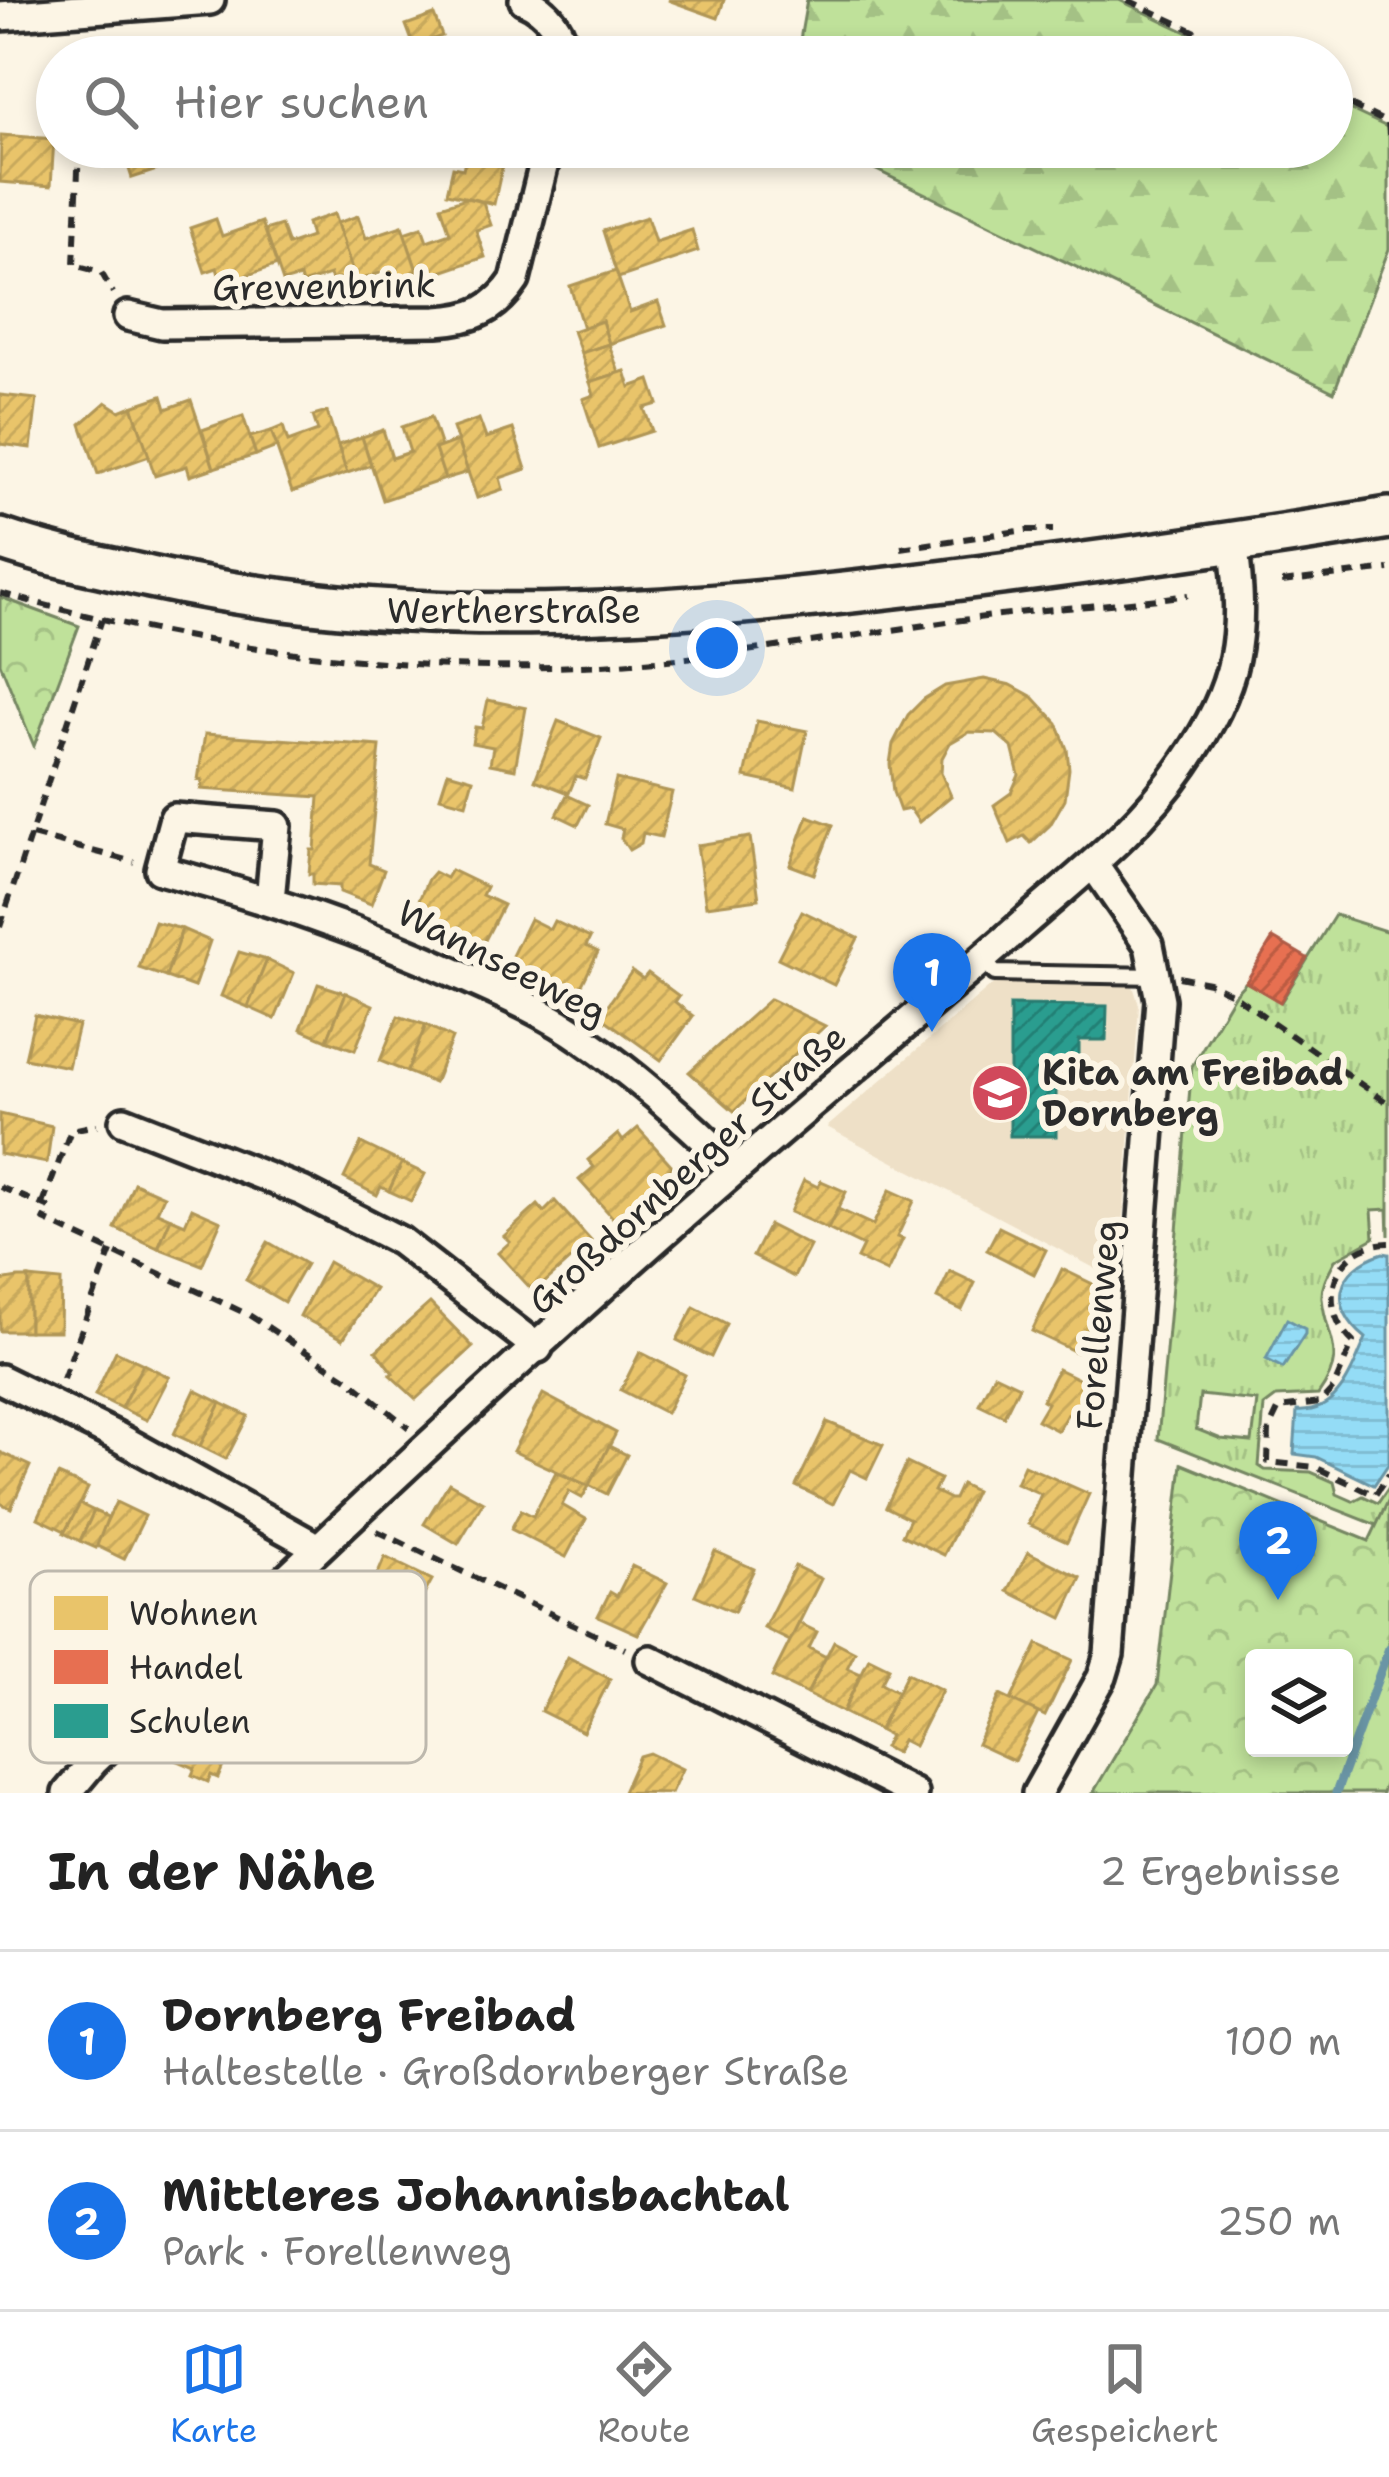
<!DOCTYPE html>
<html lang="de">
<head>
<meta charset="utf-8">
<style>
  :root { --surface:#fff; --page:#f2f2f2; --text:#222; --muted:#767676; --line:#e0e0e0; --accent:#1a73e8 }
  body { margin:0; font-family:"Shantell Sans",sans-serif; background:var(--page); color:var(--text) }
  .controls { position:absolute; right:36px; bottom:36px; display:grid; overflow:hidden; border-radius:12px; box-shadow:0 6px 18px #0003 }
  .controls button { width:108px; height:108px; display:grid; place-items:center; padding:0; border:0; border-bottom:3px solid var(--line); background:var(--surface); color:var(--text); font:60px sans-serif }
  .you { position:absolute; left:717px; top:648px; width:42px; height:42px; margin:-30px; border:9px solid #fff; border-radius:50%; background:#1a73e8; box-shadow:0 0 0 18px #1a73e833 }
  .badge { display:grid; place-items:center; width:78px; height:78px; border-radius:50%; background:var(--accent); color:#fff; font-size:39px; font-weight:700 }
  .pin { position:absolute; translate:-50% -99px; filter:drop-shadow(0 3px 6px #0008) }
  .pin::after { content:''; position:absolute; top:63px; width:42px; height:36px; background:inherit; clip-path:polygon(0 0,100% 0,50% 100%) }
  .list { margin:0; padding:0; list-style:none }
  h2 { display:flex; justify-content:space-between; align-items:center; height:156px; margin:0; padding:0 48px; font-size:51px }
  h2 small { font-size:39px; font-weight:400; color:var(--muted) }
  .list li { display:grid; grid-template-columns:78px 1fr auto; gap:36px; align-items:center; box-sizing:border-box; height:180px; padding:0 48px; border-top:3px solid var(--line) }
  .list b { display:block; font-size:45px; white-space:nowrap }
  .list p { margin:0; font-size:39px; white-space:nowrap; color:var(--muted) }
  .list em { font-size:39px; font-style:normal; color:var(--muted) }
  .icon { flex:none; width:66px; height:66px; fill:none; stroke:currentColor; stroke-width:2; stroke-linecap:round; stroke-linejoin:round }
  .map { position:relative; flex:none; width:1389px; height:1793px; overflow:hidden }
  .search { position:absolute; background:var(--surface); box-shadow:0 6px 18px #0003; left:36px; right:36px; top:36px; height:132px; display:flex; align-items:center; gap:30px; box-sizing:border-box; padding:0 42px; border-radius:66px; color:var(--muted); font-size:45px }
  .sheet { height:516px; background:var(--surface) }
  nav { display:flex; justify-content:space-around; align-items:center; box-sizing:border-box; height:168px; border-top:3px solid var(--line); background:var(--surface); font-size:33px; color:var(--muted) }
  nav a { display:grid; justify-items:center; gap:6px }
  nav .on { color:var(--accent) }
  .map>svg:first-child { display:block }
  .built { fill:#eee0c7 }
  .grass { fill:url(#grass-tufts); stroke:#758662; stroke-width:3; fill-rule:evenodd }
  .forest { fill:url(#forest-firs); stroke:#758662; stroke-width:3 }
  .park { fill:url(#park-crowns); stroke:#758662; stroke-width:3; fill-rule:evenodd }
  .water { fill:url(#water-rules); stroke:#6a95a5; stroke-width:3 }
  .homes { fill:url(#homes-hatch); stroke:#b09657; stroke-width:3 }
  .shops { fill:url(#shops-hatch); stroke:#af5b46; stroke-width:3 }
  .schools { fill:url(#schools-hatch); stroke:#2a7b71; stroke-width:3 }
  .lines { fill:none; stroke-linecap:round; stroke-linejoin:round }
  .stream { stroke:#6a95a5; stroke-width:9 }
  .service-casing { stroke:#2b2b2b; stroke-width:22 }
  .minor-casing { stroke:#2b2b2b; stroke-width:36 }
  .secondary-casing { stroke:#2b2b2b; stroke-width:48 }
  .path { stroke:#2b2b2b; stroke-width:6; stroke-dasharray:12 9; stroke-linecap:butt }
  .service { stroke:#fcf5e5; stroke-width:14 }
  .minor { stroke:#fcf5e5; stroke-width:27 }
  .secondary { stroke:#fcf5e5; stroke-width:39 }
  .labels { text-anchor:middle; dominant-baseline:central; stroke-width:12; stroke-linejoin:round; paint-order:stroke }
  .street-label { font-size:36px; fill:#2b2b2b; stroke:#fcf5e5 }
  .poi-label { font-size:36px; font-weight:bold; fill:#2b2b2b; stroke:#fcf5e5; text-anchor:start }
  .key { fill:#fcf5e5; stroke:#bdb8ad; stroke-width:3 }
  .key-label { font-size:33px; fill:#2b2b2b }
</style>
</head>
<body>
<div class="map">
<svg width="1389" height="1793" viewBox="0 0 1389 1793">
  <defs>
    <pattern id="grass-tufts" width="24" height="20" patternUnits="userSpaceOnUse" patternTransform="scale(3)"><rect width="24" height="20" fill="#bfe19a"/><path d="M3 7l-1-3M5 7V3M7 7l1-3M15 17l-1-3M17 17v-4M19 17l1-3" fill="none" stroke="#a4c185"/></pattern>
    <pattern id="forest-firs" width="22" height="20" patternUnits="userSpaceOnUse" patternTransform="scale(3)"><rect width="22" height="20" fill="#bfe19a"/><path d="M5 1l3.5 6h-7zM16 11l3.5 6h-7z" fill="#a4c185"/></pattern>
    <pattern id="park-crowns" width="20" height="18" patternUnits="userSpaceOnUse" patternTransform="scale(3)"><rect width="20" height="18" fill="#bfe19a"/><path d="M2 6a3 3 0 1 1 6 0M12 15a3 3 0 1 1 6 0" fill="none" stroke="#a4c185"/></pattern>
    <pattern id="water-rules" width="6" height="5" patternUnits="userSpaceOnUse" patternTransform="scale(3)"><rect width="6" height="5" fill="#94dcf6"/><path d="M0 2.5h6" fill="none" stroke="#80bdd3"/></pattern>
    <pattern id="homes-hatch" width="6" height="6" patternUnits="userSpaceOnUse" patternTransform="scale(3)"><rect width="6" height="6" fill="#e9c46a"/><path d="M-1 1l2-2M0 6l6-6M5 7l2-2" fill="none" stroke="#c8a95c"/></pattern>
    <pattern id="shops-hatch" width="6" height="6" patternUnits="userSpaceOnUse" patternTransform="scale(3)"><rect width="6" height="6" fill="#e76f51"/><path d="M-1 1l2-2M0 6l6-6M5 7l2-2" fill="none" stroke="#bb5b43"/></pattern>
    <pattern id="schools-hatch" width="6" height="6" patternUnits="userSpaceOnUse" patternTransform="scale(3)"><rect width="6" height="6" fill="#2a9d8f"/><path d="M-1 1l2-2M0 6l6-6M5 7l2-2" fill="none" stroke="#248075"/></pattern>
  </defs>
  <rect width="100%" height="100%" fill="#fcf5e5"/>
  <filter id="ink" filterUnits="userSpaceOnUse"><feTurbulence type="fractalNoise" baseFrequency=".00833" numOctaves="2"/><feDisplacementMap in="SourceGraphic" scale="24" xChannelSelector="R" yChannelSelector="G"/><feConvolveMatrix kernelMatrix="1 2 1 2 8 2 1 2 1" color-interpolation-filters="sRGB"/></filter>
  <g filter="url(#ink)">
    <!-- built -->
    <polygon class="built" points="1013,967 1128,970 1139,1005 1119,1281 827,1127"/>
    <!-- grass -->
    <path class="grass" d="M1335 915 1389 932V1236L1388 1209 1372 1210 1374 1238 1335 1260C1329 1272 1321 1285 1322 1298 1326 1340 1349 1352 1318 1395L1276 1397 1264 1406 1259 1466 1265 1470 1311 1472 1334 1482 1337 1494 1353 1501 1363 1496 1378 1503 1389 1487V1530L1158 1439 1192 1066 1234 995 1246 982 1281 1002ZM1200 1395 1257 1401 1252 1442 1221 1439 1196 1429Z"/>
    <!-- forest -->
    <g class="forest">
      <polygon points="807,0 1119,0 1239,57 797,57"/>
      <polygon points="1332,101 1389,128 1389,249 1334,392 829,147 1332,147"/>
    </g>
    <!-- park -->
    <g class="park">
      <polygon points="0,597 79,626 34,746 0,663"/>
      <path d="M1182 1464 1369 1541 1389 1499V1774L1382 1793H1093L1157 1685ZM1254 1658H1344V1748H1254Z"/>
    </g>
    <!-- water -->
    <g class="water">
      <path d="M1383 1253 1389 1254V1463L1374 1485 1316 1457 1294 1454 1297 1411C1339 1414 1351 1371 1366 1338 1327 1307 1336 1268 1383 1253Z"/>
      <polygon points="1287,1319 1305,1329 1305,1334 1283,1368 1266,1359"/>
    </g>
    <!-- homes -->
    <g class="homes">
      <polygon points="668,0 724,0 718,18"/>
      <polygon points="434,15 442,36 414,46 406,25"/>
      <polygon points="334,44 338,57 310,57 308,52"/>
      <polygon points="1,135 54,139 51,186 0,182"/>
      <polygon points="122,147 159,147 166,167 132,178"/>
      <polygon points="468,147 506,149 494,204 447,193 453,167 463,169"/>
      <polygon points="466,198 483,202 491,225 476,230 485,257 420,279 404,233 422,227 427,241 450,233 441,206"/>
      <polygon points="334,214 354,274 332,281 330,275 302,284 300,277 283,282 265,230 281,225 288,245 311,237 307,223"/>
      <polygon points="358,216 366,238 402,226 417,271 396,278 392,269 356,281 337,223"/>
      <polygon points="647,217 655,242 692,230 698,251 618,278 603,231"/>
      <polygon points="216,219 222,236 262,222 277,265 222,284 217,268 205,272 190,228"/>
      <polygon points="616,271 630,312 658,302 666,325 609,344 602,321 583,328 570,286"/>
      <polygon points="602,321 609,344 581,353 573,331"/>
      <polygon points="609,344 619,373 590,382 581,353"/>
      <polygon points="625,371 630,387 650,380 658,404 644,408 652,431 599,448 583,399 594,395 590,382"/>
      <polygon points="0,395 37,399 31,448 0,444"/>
      <polygon points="162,396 166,409 191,400 214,468 190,476 187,466 155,476 132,406"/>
      <polygon points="106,402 120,411 132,406 149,456 98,474 81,424"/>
      <polygon points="327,412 347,473 292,492 271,431 283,426 288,442 318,431 313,416"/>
      <polygon points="243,416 256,455 214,468 202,430"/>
      <polygon points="431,417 441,447 435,449 445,479 383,500 362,437 383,430 392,458 410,452 402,427"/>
      <polygon points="479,419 486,438 513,429 526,469 500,478 503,489 477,498 453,428"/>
      <polygon points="271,431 277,447 256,455 250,437"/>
      <polygon points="362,437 371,465 347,473 338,445"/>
      <polygon points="457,441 468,472 445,479 435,449"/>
      <polygon points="984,679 1011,685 1033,697 1057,723 1067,749 1069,769 1065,799 1050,825 1031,843 1024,836 1010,843 994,805 1011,793 1019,775 1012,747 996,733 969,732 950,743 942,758 941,773 951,796 919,822 910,809 900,811 893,792 890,764 893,744 908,715 924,699 945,686"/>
      <polygon points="488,700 526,708 515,769 490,764 493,747 472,743 475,727 482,728"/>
      <polygon points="558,721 601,738 585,779 576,776 569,793 535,780"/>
      <polygon points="757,721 807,731 795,788 745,777"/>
      <polygon points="205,734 380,746 369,864 384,870 371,904 340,892 340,886 313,884 313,874 309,874 311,850 315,850 319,797 201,789 202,780 198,780"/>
      <polygon points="448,772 473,779 466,804 440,797"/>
      <polygon points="616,779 672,792 661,837 643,833 641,843 629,850 621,838 623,829 605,824"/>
      <polygon points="567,795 588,805 578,825 557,815"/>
      <polygon points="808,816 833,825 814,874 790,865"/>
      <polygon points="750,837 759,899 706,906 697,845"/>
      <polygon points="451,870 486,887 482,895 503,905 479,952 411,919 428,879 434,872 446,878"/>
      <polygon points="802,911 858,938 834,985 778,958"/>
      <polygon points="530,919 550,929 554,921 590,938 586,946 598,952 575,999 507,966"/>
      <polygon points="155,922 182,929 166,977 139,968"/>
      <polygon points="182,929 210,941 194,987 166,977"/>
      <polygon points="239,952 267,960 248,1007 221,996"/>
      <polygon points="267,960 294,973 275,1019 248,1007"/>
      <polygon points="632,971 643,979 648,973 679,996 675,1002 693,1016 661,1060 600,1016"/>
      <polygon points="318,984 346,993 327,1040 301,1029"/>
      <polygon points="346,993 373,1005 355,1050 327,1040"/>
      <polygon points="770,999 825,1026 734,1111 689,1072"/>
      <polygon points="35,1015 78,1025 68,1067 25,1058"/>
      <polygon points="398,1016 426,1025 407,1072 380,1061"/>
      <polygon points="426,1025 452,1038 434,1083 407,1072"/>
      <polygon points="0,1114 52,1126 47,1163 0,1154"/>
      <polygon points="638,1128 673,1167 614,1219 579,1180 594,1167 588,1160 618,1134 623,1141"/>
      <polygon points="361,1143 402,1163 389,1191 381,1187 377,1195 344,1178"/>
      <polygon points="402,1163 425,1174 411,1201 389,1191"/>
      <polygon points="804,1180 818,1187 821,1181 846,1192 828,1229 790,1212"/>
      <polygon points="134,1183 164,1196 157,1212 171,1218 158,1248 115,1228"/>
      <polygon points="890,1190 914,1201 897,1237 903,1239 887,1272 857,1258 863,1246 828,1229 838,1209 873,1225"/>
      <polygon points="555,1201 591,1241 534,1292 498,1253 510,1242 504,1236 538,1205 544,1212"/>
      <polygon points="192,1208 221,1221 202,1265 158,1248 171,1218 185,1224"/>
      <polygon points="769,1225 810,1246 794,1277 753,1256"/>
      <polygon points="999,1227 1046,1250 1034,1274 987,1250"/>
      <polygon points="268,1242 306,1264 284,1302 246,1280"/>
      <polygon points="328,1262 375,1289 343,1339 300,1316"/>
      <polygon points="1062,1269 1107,1291 1076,1352 1032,1331"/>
      <polygon points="950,1271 975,1283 962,1310 937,1298"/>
      <polygon points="18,1278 29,1278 29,1331 0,1331 0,1281"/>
      <polygon points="29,1278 61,1281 60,1331 29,1331"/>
      <polygon points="430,1303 473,1347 416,1399 390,1375 393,1373 376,1351"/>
      <polygon points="694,1307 727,1324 711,1357 677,1340"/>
      <polygon points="116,1351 143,1364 121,1408 95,1395"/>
      <polygon points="640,1352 685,1375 666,1413 621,1390"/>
      <polygon points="143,1364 169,1377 147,1420 121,1408"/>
      <polygon points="1058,1369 1097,1388 1080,1421 1067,1414 1058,1431 1037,1420 1047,1403 1042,1400"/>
      <polygon points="994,1374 1019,1386 1004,1416 979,1404"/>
      <polygon points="195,1390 221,1403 200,1446 174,1434"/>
      <polygon points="543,1394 616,1433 589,1486 513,1451"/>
      <polygon points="221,1403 248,1416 226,1459 200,1446"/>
      <polygon points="827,1422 883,1445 867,1478 850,1470 833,1504 796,1486"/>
      <polygon points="609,1446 627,1455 607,1494 589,1485"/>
      <polygon points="0,1452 30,1466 11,1508 0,1503"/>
      <polygon points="907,1463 940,1479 934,1491 950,1499 954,1499 961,1484 975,1491 944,1555 902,1535 910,1519 886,1507"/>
      <polygon points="1024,1465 1089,1494 1067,1542 1028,1524 1041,1494 1016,1483"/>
      <polygon points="556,1472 589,1486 582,1498 569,1491 562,1505 586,1519 566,1557 511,1529 521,1510 533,1516"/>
      <polygon points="58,1475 88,1488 67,1532 38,1518"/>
      <polygon points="449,1483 483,1502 458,1544 424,1524"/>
      <polygon points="116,1502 145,1516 124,1559 95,1545"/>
      <polygon points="80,1504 94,1511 80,1541 64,1533"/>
      <polygon points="94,1511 108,1517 96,1548 80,1541"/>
      <polygon points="715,1551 754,1569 734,1612 695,1595"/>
      <polygon points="1028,1552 1081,1578 1062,1618 1008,1591"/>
      <polygon points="385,1557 432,1580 402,1635 361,1614"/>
      <polygon points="632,1566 667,1583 638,1634 598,1616 610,1592 617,1596"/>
      <polygon points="795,1566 821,1579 790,1641 764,1628"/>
      <polygon points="799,1623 817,1632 809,1648 826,1657 807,1694 772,1677"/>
      <polygon points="834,1641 855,1652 847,1668 861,1674 843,1712 807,1694"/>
      <polygon points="1038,1644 1072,1660 1045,1716 1011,1700"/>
      <polygon points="568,1657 610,1679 583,1732 541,1711"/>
      <polygon points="869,1658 889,1668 881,1683 898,1692 879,1730 843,1712"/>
      <polygon points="907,1673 942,1690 914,1746 902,1740 896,1753 884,1747 890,1736 879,1730"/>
      <polygon points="1000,1695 1038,1713 1014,1761 977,1744"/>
      <polygon points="190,1727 232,1745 218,1778 211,1775 208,1782 192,1775 195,1768 176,1760"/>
      <polygon points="649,1753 682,1769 671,1793 623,1792 639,1756"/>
    </g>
    <!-- shops -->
    <polygon class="shops" points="1273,938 1307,958 1280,1002 1246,982"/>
    <!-- schools -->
    <polygon class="schools" points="1010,1005 1107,1006 1106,1040 1079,1040 1079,1062 1056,1062 1056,1136 1010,1136"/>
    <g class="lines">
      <!-- stream -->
      <polyline class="stream" points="1336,1793 1389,1648"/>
      <defs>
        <polyline id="service" points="983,959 995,973 1158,976"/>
        <g id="minor">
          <path d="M524 0C549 11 562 31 566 57"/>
          <polyline points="0,16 210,0"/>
          <path d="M128 316 162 324 437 321C473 319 495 310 515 280L548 147"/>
          <path d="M270 900 277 826 174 818 160 870C267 899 361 930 462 976 502 994 547 1013 583 1039 638 1077 688 1122 736 1169"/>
          <polyline points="124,1121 302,1191 400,1241 538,1348"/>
          <polyline points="0,1379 116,1436 318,1548"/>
          <polyline points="650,1660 913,1793"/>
          <path d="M67 1793 93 1762C310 1555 528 1348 755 1153 844 1076 935 1001 1024 923 1081 873 1140 828 1184 764 1239 684 1246 636 1233 542"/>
          <polyline points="1037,1793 1102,1677 1109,1654 1160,1000 1149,945 1093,864"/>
        </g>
        <path id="secondary" d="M0 539C49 556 100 566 150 577 417 635 669 615 938 582 1089 563 1239 543 1389 518"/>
      </defs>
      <!-- service casing -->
      <use href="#service" class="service-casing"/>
      <!-- minor casing -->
      <use href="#minor" class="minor-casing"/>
      <!-- secondary casing -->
      <use href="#secondary" class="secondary-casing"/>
      <!-- path -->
      <g class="path">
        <polyline points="1128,0 1249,57"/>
        <polyline points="83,57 84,38"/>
        <polyline points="1332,96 1388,123 1389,135"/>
        <polyline points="79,147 74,265 101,272 113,293"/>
        <polyline points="901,548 1026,530 1053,530"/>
        <polyline points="1282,582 1389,569"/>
        <path d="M0 593C191 647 403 676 602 665 745 657 884 628 1026 612 1080 606 1134 603 1188 595"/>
        <polyline points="32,835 134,862"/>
        <polyline points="0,927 102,619"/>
        <polyline points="1179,977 1209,983 1234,995 1389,1104"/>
        <polyline points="0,1187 50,1208 44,1220 249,1315 351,1381 409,1428"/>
        <polyline points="43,1204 71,1130 97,1125"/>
        <path d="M1389 1243C1334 1244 1314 1305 1353 1342L1333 1389 1320 1403 1279 1408 1269 1429 1268 1462 1315 1467 1375 1495 1389 1474"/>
        <polyline points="63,1379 111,1251"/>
        <polyline points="377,1531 625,1649"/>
      </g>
      <!-- service -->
      <use href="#service" class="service"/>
      <!-- minor -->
      <use href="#minor" class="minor"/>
      <!-- secondary -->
      <use href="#secondary" class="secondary"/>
    </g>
  </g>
  <!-- icons -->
  <defs>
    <symbol id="school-disc" viewBox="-11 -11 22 22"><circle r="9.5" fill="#d1495b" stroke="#fcf5e5"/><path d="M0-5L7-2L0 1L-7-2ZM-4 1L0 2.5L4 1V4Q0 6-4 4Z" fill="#fff"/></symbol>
  </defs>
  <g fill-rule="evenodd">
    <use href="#school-disc" x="967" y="1060" width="66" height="66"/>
  </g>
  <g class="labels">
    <!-- street labels -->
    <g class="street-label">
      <text transform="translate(324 286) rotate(-1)">Grewenbrink</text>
      <text x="514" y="610">Wertherstraße</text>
      <text transform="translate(502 962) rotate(27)">Wannseeweg</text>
      <text transform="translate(687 1169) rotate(-42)">Großdornberger Straße</text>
      <text transform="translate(1098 1325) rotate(-85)">Forellenweg</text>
    </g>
    <!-- poi labels -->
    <g class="poi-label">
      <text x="1042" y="1072">Kita am Freibad<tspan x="1042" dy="41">Dornberg</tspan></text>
    </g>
  </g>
  <!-- legend -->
  <rect x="30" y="1571" width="396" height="192" rx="18" class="key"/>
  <rect x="54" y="1596" width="54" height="34" fill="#e9c46a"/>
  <rect x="54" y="1650" width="54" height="34" fill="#e76f51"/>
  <rect x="54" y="1704" width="54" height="34" fill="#2a9d8f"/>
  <g class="key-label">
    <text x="129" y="1625">Wohnen</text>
    <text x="129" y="1679">Handel</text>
    <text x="129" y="1733">Schulen</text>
  </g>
</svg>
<div class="controls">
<button><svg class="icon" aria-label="layers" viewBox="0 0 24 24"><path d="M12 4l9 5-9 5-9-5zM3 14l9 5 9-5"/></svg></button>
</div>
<div class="you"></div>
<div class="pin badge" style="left:932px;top:1032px">1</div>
<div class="pin badge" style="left:1278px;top:1600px">2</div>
<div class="search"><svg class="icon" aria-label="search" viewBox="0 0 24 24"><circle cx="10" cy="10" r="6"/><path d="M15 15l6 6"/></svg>Hier suchen</div>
</div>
<section class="sheet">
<h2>In der Nähe<small>2 Ergebnisse</small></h2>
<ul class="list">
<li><span class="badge">1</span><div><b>Dornberg Freibad</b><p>Haltestelle · Großdornberger Straße</p></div><em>100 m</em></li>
<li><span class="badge">2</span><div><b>Mittleres Johannisbachtal</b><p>Park · Forellenweg</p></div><em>250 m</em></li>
</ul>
</section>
<nav>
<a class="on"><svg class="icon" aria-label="map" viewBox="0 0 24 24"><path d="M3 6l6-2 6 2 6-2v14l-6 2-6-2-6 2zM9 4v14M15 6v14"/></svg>Karte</a>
<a><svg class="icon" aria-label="directions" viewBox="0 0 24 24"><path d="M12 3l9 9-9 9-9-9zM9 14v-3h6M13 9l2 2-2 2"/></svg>Route</a>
<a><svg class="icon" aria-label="saved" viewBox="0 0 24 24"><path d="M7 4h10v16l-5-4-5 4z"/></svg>Gespeichert</a>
</nav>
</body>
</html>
